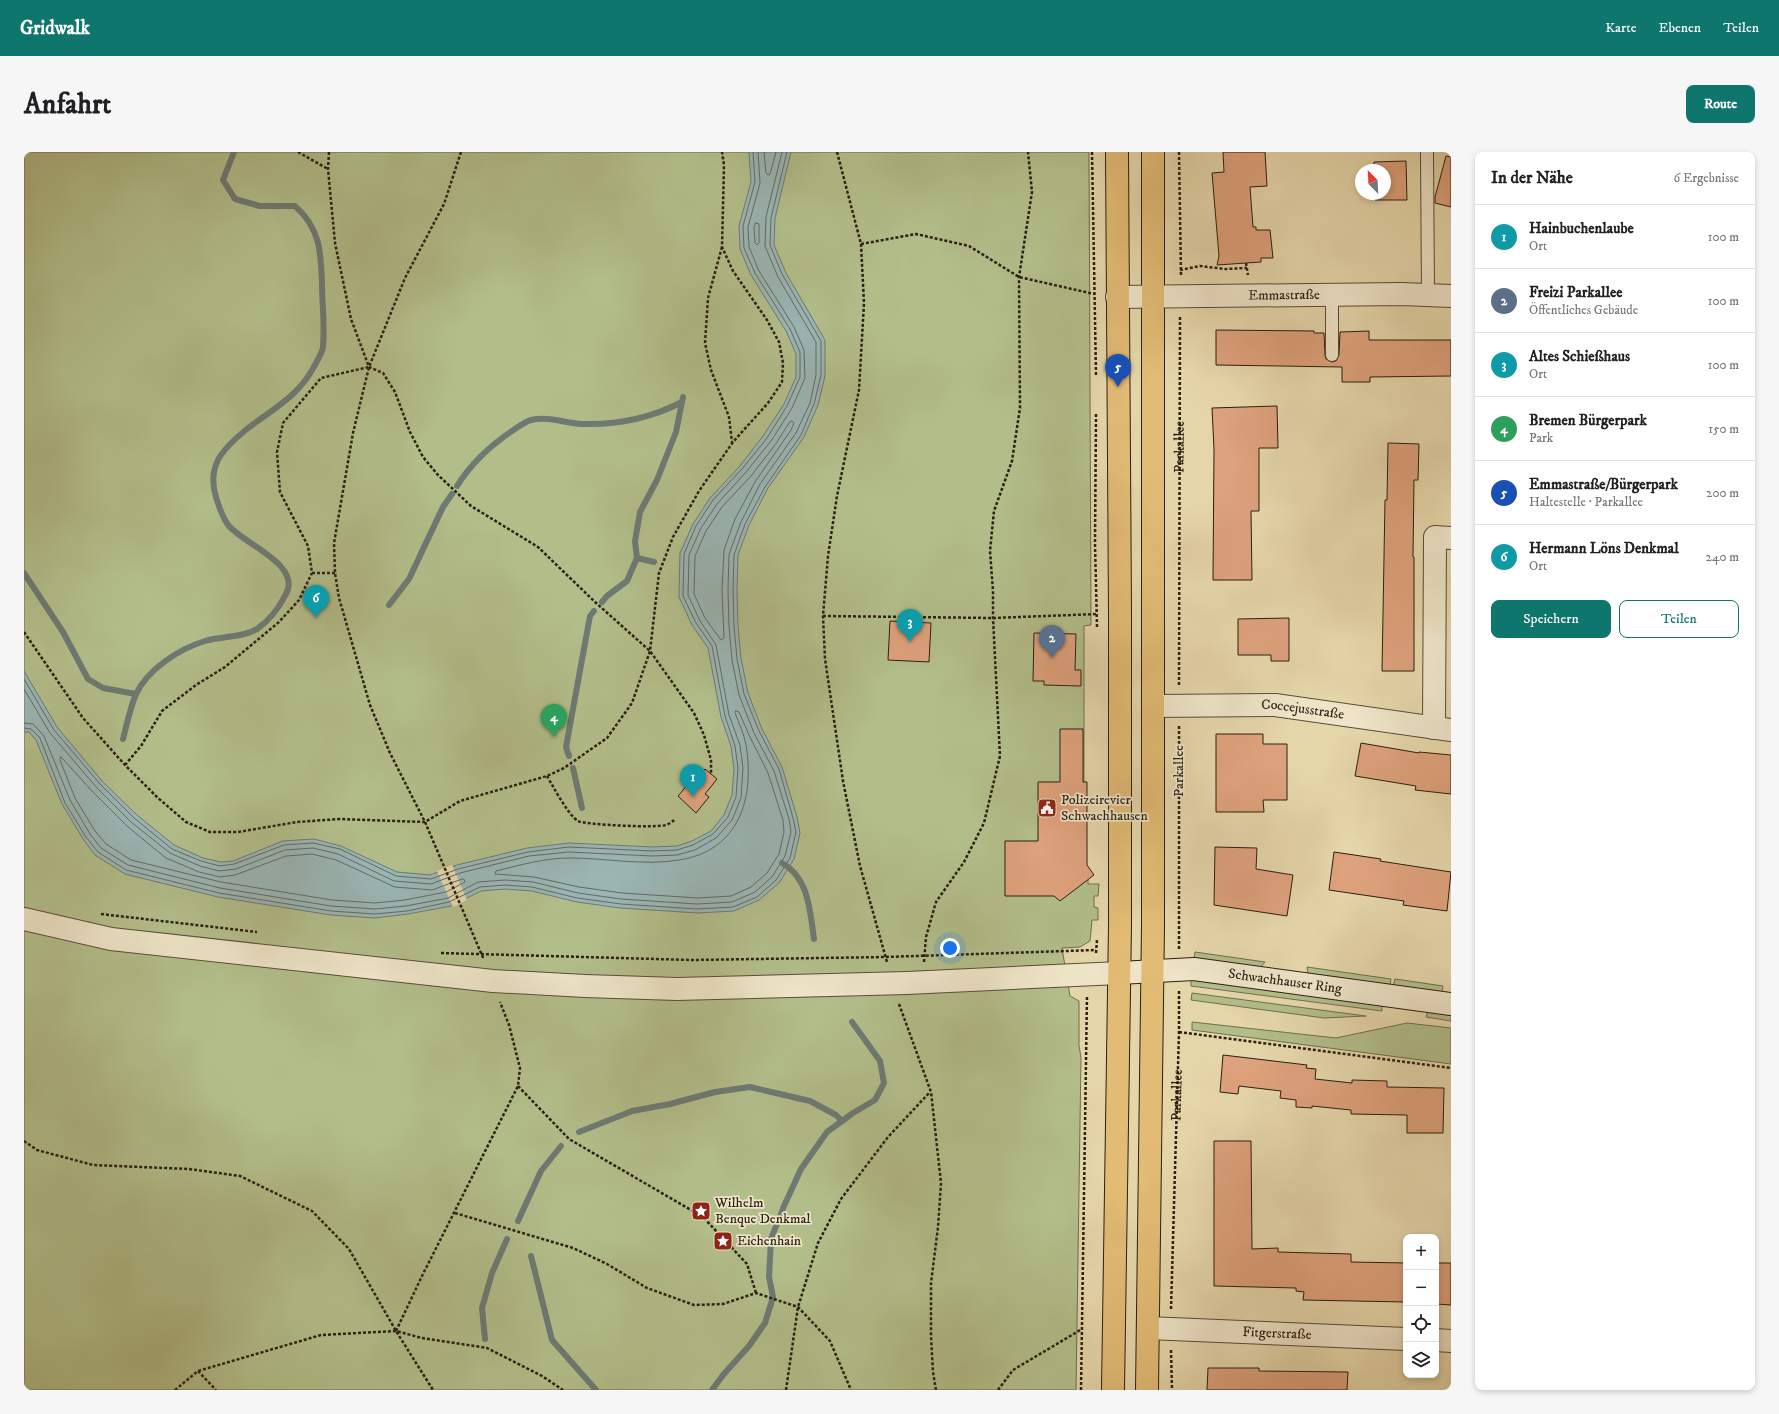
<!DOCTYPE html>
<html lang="de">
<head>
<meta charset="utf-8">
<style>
  :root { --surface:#fff; --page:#f6f6f6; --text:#202124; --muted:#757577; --line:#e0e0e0; --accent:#0f766e }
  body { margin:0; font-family:"IM FELL DW Pica",serif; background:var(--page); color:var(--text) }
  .controls { position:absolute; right:12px; bottom:12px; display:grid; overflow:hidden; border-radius:8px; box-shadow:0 2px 6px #0003 }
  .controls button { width:36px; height:36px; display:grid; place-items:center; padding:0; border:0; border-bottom:1px solid var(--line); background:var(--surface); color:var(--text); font:20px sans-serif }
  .compass { position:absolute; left:1331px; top:12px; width:36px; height:36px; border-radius:50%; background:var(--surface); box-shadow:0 2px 6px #0003; rotate:336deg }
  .you { position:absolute; left:926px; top:796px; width:14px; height:14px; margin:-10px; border:3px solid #fff; border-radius:50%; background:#1a73e8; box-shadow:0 0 0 6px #1a73e833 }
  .badge { display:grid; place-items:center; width:26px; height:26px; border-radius:50%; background:var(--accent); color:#fff; font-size:13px; font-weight:700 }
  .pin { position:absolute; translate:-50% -33px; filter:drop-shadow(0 1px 2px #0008) }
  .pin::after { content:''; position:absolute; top:21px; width:14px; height:12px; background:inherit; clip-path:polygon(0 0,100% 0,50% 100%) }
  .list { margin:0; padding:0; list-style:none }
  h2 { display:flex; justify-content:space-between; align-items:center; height:52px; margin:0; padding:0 16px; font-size:17px }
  h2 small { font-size:13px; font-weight:400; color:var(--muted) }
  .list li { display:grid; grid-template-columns:26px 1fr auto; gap:12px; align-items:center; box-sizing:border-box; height:64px; padding:0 16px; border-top:1px solid var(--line) }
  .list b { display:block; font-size:15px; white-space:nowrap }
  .list p { margin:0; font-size:13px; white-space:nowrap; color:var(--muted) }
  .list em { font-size:13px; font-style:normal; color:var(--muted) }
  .actions { display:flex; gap:8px; padding:12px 16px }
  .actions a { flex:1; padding:9px 0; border:1px solid var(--accent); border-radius:8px; text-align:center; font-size:14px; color:var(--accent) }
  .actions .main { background:var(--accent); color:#fff }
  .icon { flex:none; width:22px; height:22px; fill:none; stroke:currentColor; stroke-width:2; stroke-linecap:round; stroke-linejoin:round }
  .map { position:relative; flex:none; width:1427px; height:1238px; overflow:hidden; border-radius:8px }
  header { display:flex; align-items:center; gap:24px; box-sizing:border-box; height:56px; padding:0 20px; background:var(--accent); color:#fff }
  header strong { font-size:19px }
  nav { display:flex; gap:22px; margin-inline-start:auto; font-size:14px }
  .intro { display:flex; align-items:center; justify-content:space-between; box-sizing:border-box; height:96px; padding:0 24px }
  h1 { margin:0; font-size:28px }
  .button { padding:10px 18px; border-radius:8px; background:var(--accent); color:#fff; font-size:14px; font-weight:700 }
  main { display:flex; gap:24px; padding:0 24px }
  aside { flex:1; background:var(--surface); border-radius:8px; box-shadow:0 2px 6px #0003 }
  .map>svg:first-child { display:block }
  .green { fill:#b2be8a; stroke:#6e6e4e }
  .water { fill:#9ab6b4; stroke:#6d7a74 }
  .pier { fill:#e5d6aa }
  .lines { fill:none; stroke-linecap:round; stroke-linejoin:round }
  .shore { stroke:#626a64; stroke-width:1 }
  .stream { stroke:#6d7a74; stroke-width:6 }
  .building { fill:#dea27c; stroke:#2a1f13 }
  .service-casing { stroke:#594d39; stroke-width:14 }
  .minor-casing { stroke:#594d39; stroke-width:24 }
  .secondary-casing { stroke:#2a1f13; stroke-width:24 }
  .primary-casing { stroke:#2a1f13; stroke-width:24 }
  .path { stroke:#2a1f13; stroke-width:2.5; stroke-dasharray:3 2; stroke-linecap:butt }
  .service { stroke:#eee4c8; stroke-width:12 }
  .minor { stroke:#eee4c8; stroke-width:22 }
  .secondary { stroke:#eee4c8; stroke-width:22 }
  .primary { stroke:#e2bb75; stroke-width:22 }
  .labels { text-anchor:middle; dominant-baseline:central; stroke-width:3.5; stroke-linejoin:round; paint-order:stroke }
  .street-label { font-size:14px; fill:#2a1f13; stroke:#eee4c8 }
  .poi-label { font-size:14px; fill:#2a1f13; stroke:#eee4c8; text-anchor:start }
</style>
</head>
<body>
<header>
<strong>Gridwalk</strong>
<nav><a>Karte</a><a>Ebenen</a><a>Teilen</a></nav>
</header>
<div class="intro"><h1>Anfahrt</h1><a class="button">Route</a></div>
<main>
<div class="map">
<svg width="1427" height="1238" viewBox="0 0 1427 1238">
  <rect width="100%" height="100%" fill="#e5d6aa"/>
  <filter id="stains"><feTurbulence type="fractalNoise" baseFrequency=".005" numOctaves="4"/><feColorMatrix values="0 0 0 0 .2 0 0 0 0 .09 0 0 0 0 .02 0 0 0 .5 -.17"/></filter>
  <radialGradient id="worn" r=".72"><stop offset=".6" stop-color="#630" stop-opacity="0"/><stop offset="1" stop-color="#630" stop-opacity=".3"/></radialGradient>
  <!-- green -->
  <g class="green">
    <polygon points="0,0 1065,0 1067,473 1060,474 1060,719 1064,720 1064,732 1075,732 1074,744 1070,744 1070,755 1074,756 1074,768 1068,768 1066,789 1056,795 1038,796 1046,844 1055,849 1055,893 1057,906 1052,1238 0,1238"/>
    <polygon points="1171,800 1241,810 1236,816 1170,807"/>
    <polygon points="1283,815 1367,827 1366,834 1284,822"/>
    <polygon points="1371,827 1419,834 1418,841 1369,835"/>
    <polygon points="1167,828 1175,828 1353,851 1358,855 1358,859 1167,834"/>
    <polygon points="1168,841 1342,864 1300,866 1167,848"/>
    <polygon points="1404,859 1427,862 1427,869 1402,865"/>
    <polygon points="1168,870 1312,886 1383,871 1427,876 1427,912 1168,878"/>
  </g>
  <!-- water -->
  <polygon class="water" points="725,0 767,0 751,66 750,93 762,121 801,188 801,224 794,253 780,285 744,336 725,373 714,403 713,439 714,474 717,506 724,541 738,577 758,615 773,665 776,681 770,707 755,731 735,748 710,759 674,761 596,756 553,750 508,739 481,737 457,739 427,754 384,762 351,766 307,763 194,745 101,722 71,703 59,687 38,652 12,588 5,580 0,580 0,519 33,575 79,630 113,663 150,693 179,706 197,710 209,709 259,689 290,687 317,694 373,720 406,723 433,713 503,696 545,691 628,695 653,694 668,689 687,679 700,663 708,643 710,617 707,594 697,565 684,496 668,473 655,445 656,401 669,372 686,346 715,315 739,284 760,252 772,225 772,202 762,179 727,123 716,97 715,74 727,30"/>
  <!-- pier -->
  <polygon class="pier" points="428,713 443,748 429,755 413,719"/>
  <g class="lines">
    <!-- shore -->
    <g class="shore">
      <polyline points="740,0 742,21 744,23 746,22 752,0"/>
      <polygon points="732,71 735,72 735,91 733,93 731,91 730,76"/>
      <polygon points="766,270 768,269 770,271 767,278 731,330 711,367 700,398 698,439 700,486 697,488 681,466 670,442 671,404 682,379 698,355 727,324 751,293"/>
      <polyline points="0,527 30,578 76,632 110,666 148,697 177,709 196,714 210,712 260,693 289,691 316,697 372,724 407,727 434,717 504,700 545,695 628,699 653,698 669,693 689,682 704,665 712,645 714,616 711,594 701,564 688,494 672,471 659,444 660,402 672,374 689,348 718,317 743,286 763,254 776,225 776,200 766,177 731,121 720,96 719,74 731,30 729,0"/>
      <polyline points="0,537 26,581 73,636 107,670 146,701 176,714 195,719 212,717 261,698 289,696 314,702 370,729 407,732 436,721 505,704 545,700 628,704 653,703 671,698 692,686 708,668 717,646 719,616 716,593 705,563 692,493 676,469 664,443 665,403 677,376 693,352 722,320 747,289 768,256 781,226 780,198 770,175 735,119 725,95 724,75 736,31 734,0"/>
      <path d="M712 559 715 560 725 583 744 621 759 668 760 680 755 702 743 721 727 735 707 744 674 746 598 741 555 735 510 725 471 722 472 719C496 713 521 706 546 706 582 706 619 714 655 708 715 699 731 646 722 593 720 582 715 571 711 561Z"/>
      <polyline points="0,571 9,572 20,584 46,648 66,682 77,696 104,713 196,736 307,754 351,757 382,754 424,746 454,730 481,728 509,730 554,741 597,747 673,752 708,750 731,740 748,725 761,704 767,680 765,667 750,619 730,581 715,543 708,508 705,474 704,439 705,402 717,370 736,332 772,281 786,251 792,223 792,190 754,125 741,94 742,65 758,0"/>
      <polyline points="0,576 7,577 16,586 41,651 62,685 74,700 102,718 195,741 307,759 351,762 383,759 425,750 456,735 481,733 508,735 553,746 597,752 673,757 709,755 733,745 752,728 766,706 772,680 769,666 755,617 735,579 720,542 713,507 710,474 709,439 710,403 721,372 741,335 777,283 790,252 797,223 797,189 758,122 746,93 747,66 763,0"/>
      <polygon points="37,605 69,640 104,675 142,706 175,720 196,725 211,723 262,704 288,702 312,708 371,735 408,738 438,727 440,727 441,730 422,740 381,748 351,751 308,748 197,730 107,708 82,692 71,679 51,646 36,608"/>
    </g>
    <!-- stream -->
    <g class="stream">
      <path d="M433 334C448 310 468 292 491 277 496 274 502 269 507 268 524 264 541 271 558 272 593 273 627 266 658 250"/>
      <polyline points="613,406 630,410"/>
      <polyline points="0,421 39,480 64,527 79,536 112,542"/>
      <polyline points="578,450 583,444 603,429 613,406 611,389 616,360 633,328 652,280 659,245"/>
      <polyline points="365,453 385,427 419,355 428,342"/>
      <path d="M99 587C103 572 106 556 112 542 124 517 155 497 181 489 197 484 218 486 233 477 246 468 255 456 262 442 278 413 220 392 205 374 199 367 195 355 192 345 188 332 188 320 194 308 201 294 222 277 235 268 259 251 278 239 292 211 294 207 298 201 299 195 301 174 298 152 298 131 297 100 296 76 271 54H236L211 47 199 28 210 0"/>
      <polyline points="545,604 542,595 566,464 570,459"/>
      <polyline points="549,616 558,656"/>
      <path d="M758 711C785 726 786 759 790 787"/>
      <polyline points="555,980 608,959 646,952 691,940 726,935 786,949 812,963 818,969"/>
      <polyline points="494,1069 517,1019 537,994"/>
      <polyline points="507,1104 528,1188 572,1238"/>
      <polyline points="461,1187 458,1156 468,1121 483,1087"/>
      <polyline points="688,1238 699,1223 725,1194 741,1171 749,1145 745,1125 747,1087 760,1054 777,1017 803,980 829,961 851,948 860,931 856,909 828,870"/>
    </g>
  </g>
  <!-- building -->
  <g class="building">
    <polygon points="1199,0 1241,0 1243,34 1226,35 1229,75 1232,75 1232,78 1246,78 1249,106 1237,106 1237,110 1193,113 1195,104 1188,21 1200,20"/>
    <polygon points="1422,4 1427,5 1427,55 1411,51 1411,45"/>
    <polygon points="1382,9 1383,48 1351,48 1351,42 1361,42 1361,18 1350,18 1350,10"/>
    <polygon points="1192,178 1290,179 1290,181 1300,181 1301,203 1302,207 1308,210 1312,209 1315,203 1316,180 1345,179 1345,188 1427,188 1427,224 1346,225 1346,230 1318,230 1318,215 1192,213"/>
    <polygon points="1253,254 1254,296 1235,296 1235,359 1227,359 1228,428 1189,428 1190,297 1188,256"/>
    <polygon points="1364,291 1395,292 1394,328 1390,328 1389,405 1390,405 1390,519 1358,519 1361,348 1363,348"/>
    <polygon points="1265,466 1265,509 1247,509 1247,503 1214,503 1214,467"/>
    <polygon points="866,469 907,471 905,510 864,508"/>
    <polygon points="1010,481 1052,482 1051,518 1057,518 1057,534 1020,533 1020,529 1009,529"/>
    <polygon points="1036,577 1059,577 1059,630 1063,630 1063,713 1070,723 1036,749 1030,744 981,744 981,689 1014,689 1014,630 1036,630"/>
    <polygon points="1192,582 1239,582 1239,592 1263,592 1263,648 1239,648 1240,660 1192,660"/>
    <polygon points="1337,591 1395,601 1395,600 1427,603 1427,642 1391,638 1392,634 1331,624"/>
    <polygon points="681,617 693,627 681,642 685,645 672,661 654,644 665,631 668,634"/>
    <polygon points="1191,695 1233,696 1232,717 1269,723 1263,764 1190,753"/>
    <polygon points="1310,700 1357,707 1356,709 1427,720 1423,759 1379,753 1380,749 1305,738"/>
    <polygon points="1199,903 1283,913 1282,916 1292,917 1291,927 1328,931 1328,928 1363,929 1363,935 1420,936 1419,981 1383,981 1383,963 1327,962 1327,958 1288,954 1288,956 1272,955 1272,948 1256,946 1257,939 1215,934 1214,942 1196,940"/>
    <polygon points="1190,989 1227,989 1228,1097 1254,1096 1254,1100 1327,1102 1327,1110 1382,1111 1382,1150 1279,1148 1280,1140 1272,1139 1272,1136 1190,1134"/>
    <polygon points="1412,1111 1427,1111 1427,1153 1412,1152"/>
    <polygon points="1184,1216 1235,1216 1235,1219 1324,1220 1323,1238 1183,1238"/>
  </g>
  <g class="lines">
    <defs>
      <g id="service">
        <polyline points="1403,0 1404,143"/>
        <polyline points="1308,143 1308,203"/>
      </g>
      <g id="minor">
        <path id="s3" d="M1093 145 1378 142 1427 144"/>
        <path id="s4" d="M1129 554 1251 553 1427 578"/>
        <polyline points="1410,576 1411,385 1427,386"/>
        <polyline points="0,767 87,787 469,829 561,834 653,837 883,831 1095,821"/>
        <path id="s5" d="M1124 1176 1382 1187"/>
        <polyline points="1412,1188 1427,1189"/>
      </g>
      <g id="secondary">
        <path id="s6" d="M1095 821 1170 817 1427 852"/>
      </g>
      <g id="primary">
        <polyline points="1089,1238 1096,773 1096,462 1093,0"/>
        <polyline points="1123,1238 1129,773 1129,0"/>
      </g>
    </defs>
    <!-- service casing -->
    <use href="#service" class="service-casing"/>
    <!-- minor casing -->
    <use href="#minor" class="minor-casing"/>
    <!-- secondary casing -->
    <use href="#secondary" class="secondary-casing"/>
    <!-- primary casing -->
    <use href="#primary" class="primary-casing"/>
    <!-- path -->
    <g class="path">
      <polyline points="274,0 304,17"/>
      <polyline points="305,0 304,17 311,91 327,167 345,215 359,221 371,240 386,280 399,305 414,323 447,354 514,395 571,450 626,499 670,561 680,583 687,608 687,622"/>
      <polyline points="437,0 420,52 381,126 345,215 329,281 310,391 311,421 315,446 346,553 366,601 401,670 460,808"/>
      <polyline points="813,0 837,92 840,151 835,238 813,344 804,404 799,464 801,507 819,629 836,714 863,810"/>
      <polyline points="1068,0 1072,223"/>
      <polyline points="1155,0 1157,123"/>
      <polyline points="837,92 892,82 945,94 995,125 1070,142"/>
      <polyline points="698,95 684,146 681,191 687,218 705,265 708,290"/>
      <polyline points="1222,111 1224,123"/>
      <polyline points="1156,118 1176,114 1201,117 1223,116"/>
      <polyline points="1072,262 1071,392 1073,475"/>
      <polyline points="288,421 311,421"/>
      <polyline points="799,464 969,466 1074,462"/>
      <polyline points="0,480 59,566 101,613 134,646 162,670 186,680 214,680 273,670 315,667 401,670 436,649 523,624 540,616 583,586 608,551 626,499 635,421 649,385 675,339 709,290 744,251 758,230 759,211 755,190 743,168 709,119 698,95 700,13 698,0"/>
      <path id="s1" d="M1155 533 1156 164"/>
      <polyline points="1155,574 1155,797"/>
      <polyline points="101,613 117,594 138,559 172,533 201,515 255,470 275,448 288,421 284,394 256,340 253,300 259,271 297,226 345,215"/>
      <path d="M523 624C529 634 544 663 554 669 562 673 634 676 642 673 645 672 648 670 650 668"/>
      <polyline points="77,762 233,780"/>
      <polyline points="417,801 668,808 861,805 1072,798"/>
      <polyline points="1072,801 1073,788"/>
      <polyline points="900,810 902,785 912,750 940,710 960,671 976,604 969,466 969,439 966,399 970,359 988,309 996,256 995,125 1008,40 1004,0"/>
      <polyline points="875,852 907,940 917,1031 914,1075 907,1131 907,1184 909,1220 912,1238"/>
      <polyline points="1155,880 1427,916"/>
      <polyline points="494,934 545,987 679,1065 723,1112 732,1141"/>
      <polyline points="0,989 13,998 69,1013 165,1017 216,1024 288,1059 325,1097 372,1179 409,1238"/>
      <polyline points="431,1061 549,1096 583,1112 623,1136 670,1153 699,1152 732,1141 774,1155 806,1189 827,1238"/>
      <path id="s2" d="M1147 1157 1155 880V838"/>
      <polyline points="372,1179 398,1124 494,934 496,916 485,873 476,850"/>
      <polyline points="1147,1198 1148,1238"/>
      <polyline points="174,1219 192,1238"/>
      <polyline points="151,1238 174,1219 297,1183 372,1179 398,1186 463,1196 518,1224 539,1238"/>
      <polyline points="762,1238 774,1155 794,1091 817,1047 864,985 906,940"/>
      <polyline points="974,1238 989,1218 1058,1177"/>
      <polyline points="1057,1238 1063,843"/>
    </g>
    <!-- service -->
    <use href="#service" class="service"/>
    <!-- minor -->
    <use href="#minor" class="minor"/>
    <!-- secondary -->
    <use href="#secondary" class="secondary"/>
    <!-- primary -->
    <use href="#primary" class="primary"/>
  </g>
  <!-- icons -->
  <defs>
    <symbol id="civic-square" viewBox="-11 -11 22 22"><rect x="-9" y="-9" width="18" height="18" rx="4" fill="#8f2418" stroke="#eee4c8"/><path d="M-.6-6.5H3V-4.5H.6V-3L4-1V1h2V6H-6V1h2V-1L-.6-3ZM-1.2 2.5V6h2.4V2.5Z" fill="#fff"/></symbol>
    <symbol id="sight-square" viewBox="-11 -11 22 22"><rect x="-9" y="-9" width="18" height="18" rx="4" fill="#8f2418" stroke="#eee4c8"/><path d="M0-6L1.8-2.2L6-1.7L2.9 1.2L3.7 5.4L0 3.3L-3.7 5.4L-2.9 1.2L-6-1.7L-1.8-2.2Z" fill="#fff"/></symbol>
  </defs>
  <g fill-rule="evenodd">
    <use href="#civic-square" x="1012" y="645" width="22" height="22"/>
    <use href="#sight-square" x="666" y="1048" width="22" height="22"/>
    <use href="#sight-square" x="688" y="1078" width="22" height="22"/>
  </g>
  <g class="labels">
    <!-- street labels -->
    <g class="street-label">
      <text stroke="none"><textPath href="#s3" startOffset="167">Emmastraße</textPath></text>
      <text stroke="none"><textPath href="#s1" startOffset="238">Parkallee</textPath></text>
      <text stroke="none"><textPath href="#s4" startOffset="150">Coccejusstraße</textPath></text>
      <text transform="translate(1155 619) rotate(-90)">Parkallee</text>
      <text stroke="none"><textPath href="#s6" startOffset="167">Schwachhauser Ring</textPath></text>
      <text stroke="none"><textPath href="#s2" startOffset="214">Parkallee</textPath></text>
      <text stroke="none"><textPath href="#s5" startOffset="129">Fitgerstraße</textPath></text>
    </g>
    <!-- poi labels -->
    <g class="poi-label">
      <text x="1037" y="648">Polizeirevier<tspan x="1037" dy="16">Schwachhausen</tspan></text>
      <text x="691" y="1051">Wilhelm<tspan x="691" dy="16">Benque Denkmal</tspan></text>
      <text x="713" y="1089">Eichenhain</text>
    </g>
  </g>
  <rect width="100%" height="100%" filter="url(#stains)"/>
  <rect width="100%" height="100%" fill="url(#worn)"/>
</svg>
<div class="controls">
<button>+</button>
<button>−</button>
<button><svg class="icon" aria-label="locate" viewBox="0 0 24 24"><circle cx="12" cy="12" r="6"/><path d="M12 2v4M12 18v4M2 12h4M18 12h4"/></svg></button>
<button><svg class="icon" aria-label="layers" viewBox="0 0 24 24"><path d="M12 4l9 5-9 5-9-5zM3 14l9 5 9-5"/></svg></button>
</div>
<svg class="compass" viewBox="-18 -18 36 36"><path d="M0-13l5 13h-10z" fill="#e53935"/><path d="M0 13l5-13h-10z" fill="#757577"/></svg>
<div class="you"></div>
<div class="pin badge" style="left:669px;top:645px;background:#0f9aa8">1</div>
<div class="pin badge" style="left:1028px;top:506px;background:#5c6f8a">2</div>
<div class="pin badge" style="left:886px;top:490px;background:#0f9aa8">3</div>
<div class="pin badge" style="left:530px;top:585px;background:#2e9e5b">4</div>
<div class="pin badge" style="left:1094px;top:235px;background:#1a4fb4">5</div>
<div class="pin badge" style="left:292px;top:466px;background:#0f9aa8">6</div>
</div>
<aside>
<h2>In der Nähe<small>6 Ergebnisse</small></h2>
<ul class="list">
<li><span class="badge" style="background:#0f9aa8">1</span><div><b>Hainbuchenlaube</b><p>Ort</p></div><em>100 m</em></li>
<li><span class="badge" style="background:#5c6f8a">2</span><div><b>Freizi Parkallee</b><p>Öffentliches Gebäude</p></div><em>100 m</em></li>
<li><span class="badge" style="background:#0f9aa8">3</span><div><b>Altes Schießhaus</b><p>Ort</p></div><em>100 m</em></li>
<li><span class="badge" style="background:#2e9e5b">4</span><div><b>Bremen Bürgerpark</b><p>Park</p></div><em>150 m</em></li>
<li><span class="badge" style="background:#1a4fb4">5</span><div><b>Emmastraße/Bürgerpark</b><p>Haltestelle · Parkallee</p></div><em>200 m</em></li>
<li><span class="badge" style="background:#0f9aa8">6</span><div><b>Hermann Löns Denkmal</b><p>Ort</p></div><em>240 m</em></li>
</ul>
<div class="actions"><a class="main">Speichern</a><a>Teilen</a></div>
</aside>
</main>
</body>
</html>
